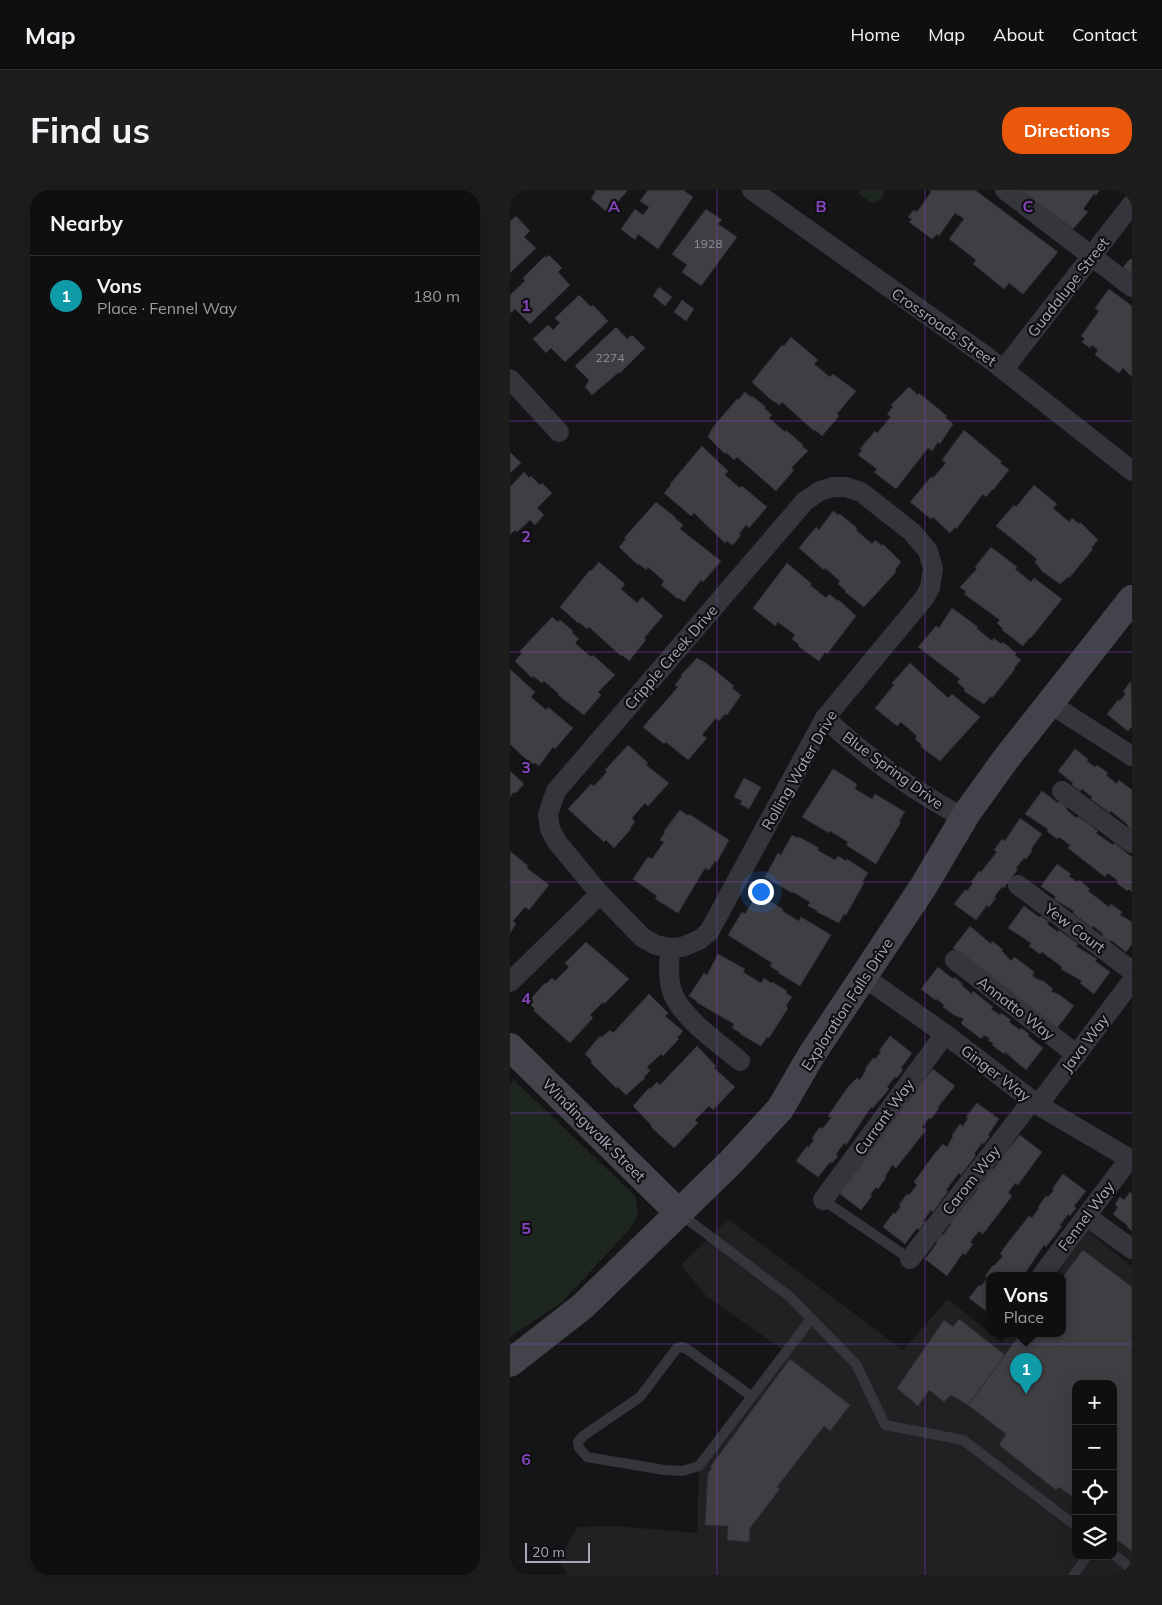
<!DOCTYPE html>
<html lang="en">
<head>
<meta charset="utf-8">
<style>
  :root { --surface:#100f10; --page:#1e1d1e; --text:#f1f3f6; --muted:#9c9c9f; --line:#302f30; --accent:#ea580c }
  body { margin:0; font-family:Mulish,sans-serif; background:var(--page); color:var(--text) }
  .controls { position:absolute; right:15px; bottom:15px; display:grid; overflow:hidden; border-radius:10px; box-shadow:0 5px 20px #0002 }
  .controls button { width:45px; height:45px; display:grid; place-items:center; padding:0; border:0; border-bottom:1px solid var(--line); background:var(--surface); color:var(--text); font:25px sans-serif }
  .scale { position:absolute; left:15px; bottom:12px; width:65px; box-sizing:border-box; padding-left:5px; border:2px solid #a6a9b7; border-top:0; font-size:14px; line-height:18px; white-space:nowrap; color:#a6a9b7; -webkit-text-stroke:4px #100f11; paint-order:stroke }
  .you { position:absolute; left:250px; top:701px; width:18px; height:18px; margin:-12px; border:4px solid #fff; border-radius:50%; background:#1a73e8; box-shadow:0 0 0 8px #1a73e833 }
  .badge { display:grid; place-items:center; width:32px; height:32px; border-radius:50%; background:var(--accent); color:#fff; font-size:16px; font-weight:700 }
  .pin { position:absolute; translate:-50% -41px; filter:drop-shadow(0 1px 2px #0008) }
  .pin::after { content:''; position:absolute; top:26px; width:18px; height:15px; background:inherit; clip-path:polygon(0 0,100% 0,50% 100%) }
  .popup { position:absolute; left:476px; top:1082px; width:80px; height:65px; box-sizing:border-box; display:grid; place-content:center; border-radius:10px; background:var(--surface); filter:drop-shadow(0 1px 4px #0005); font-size:16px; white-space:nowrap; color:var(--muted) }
  .popup b { font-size:19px; color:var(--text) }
  .popup::after { content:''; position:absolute; left:50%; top:100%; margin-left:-10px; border:10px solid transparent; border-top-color:var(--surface) }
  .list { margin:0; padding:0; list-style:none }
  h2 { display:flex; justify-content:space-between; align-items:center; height:65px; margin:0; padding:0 20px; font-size:21px }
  h2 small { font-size:16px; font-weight:400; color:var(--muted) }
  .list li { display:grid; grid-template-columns:32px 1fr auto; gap:15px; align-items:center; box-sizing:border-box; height:80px; padding:0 20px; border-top:1px solid var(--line) }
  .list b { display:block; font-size:19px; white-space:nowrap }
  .list p { margin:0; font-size:16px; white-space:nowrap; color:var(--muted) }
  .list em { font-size:16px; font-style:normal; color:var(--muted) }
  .icon { flex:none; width:28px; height:28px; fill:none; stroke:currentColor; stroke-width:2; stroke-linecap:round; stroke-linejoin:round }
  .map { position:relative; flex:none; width:622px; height:1385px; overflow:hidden; border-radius:20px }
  header { display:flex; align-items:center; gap:30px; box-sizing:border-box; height:70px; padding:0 25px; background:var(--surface); border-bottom:1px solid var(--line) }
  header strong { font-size:24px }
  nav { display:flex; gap:28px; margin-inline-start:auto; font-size:18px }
  .intro { display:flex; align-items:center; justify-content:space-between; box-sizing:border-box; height:120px; padding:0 30px }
  h1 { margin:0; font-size:35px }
  .button { padding:12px 22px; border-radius:20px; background:var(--accent); color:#fff; font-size:18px; font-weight:700 }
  main { display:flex; gap:30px; padding:0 30px }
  aside { flex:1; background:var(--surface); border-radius:20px; box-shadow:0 5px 20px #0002 }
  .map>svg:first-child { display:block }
  .built { fill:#212023; fill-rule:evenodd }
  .green { fill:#1e2620 }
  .building { fill:#3f3e43; stroke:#2f2e32 }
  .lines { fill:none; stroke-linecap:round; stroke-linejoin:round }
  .lane { stroke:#35363b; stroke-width:10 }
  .street { stroke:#35363b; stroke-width:20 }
  .secondary { stroke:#43444b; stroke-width:28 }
  .grid { fill:none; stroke:#8445bd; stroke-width:1; stroke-opacity:0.55 }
  .labels { text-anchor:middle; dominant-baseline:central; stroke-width:4.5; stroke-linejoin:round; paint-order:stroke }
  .number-label { font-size:12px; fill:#8c8e9a }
  .street-label { font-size:15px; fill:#a6a9b7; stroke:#100f11 }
  .grid-label { font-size:16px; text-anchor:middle; font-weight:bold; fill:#8445bd; stroke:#100f11; stroke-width:4.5; stroke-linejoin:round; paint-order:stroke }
</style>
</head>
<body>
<header>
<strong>Map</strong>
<nav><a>Home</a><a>Map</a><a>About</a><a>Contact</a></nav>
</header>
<div class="intro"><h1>Find us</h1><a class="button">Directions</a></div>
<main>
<aside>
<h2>Nearby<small></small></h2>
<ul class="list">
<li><span class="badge" style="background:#0f9aa8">1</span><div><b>Vons</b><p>Place · Fennel Way</p></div><em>180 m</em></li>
</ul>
</aside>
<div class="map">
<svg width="622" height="1385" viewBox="0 0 622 1385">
  <rect width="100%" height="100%" fill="#151416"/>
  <!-- built -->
  <path class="built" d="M218 1029 393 1160 438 1109 491 1152 499 1143H552V1085H544L578 1041 622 1077V1385H57L48 1369 68 1337 105 1336 187 1343 189 1276 272 1159 197 1107 171 1075ZM566 1194H603V1366H566Z"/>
  <!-- green -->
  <g class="green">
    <polygon points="349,0 375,0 372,8 362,14 349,4"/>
    <polygon points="4,890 126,1007 128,1025 119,1040 52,1112 0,1147 0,893"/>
  </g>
  <!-- building -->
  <g class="building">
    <polygon points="85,0 118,0 98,23 81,8 86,1"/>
    <polygon points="138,0 173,0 183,7 148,59 128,44 125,50 111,39 125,19 133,25 139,17 130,11"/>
    <polygon points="419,0 465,0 548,62 513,104 499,93 494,99 463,74 466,70 439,49 454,29 449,25 449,26 445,23 429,46 427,44 422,49 399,32 402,29 398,27 404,20 407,22 421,2"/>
    <polygon points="510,0 590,0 586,5 584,4 573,19 578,22 563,39"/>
    <polygon points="196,19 212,30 208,34 227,47 191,96 172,82 177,75 162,64"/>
    <polygon points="6,26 20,41 14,47 26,58 0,83 0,31"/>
    <polygon points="39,65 52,78 48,82 60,95 20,134 5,119 0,123 0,105 15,91 13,88 35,66 36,68"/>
    <polygon points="620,69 622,69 622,84 613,77"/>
    <polygon points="149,97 162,107 155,116 143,106"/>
    <polygon points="599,99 622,116 622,187 613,178 609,183 585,165 588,160 582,155 580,158 572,152 575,149 571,146 589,121 585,118"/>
    <polygon points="69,105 81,117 83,115 98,131 55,172 41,158 36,163 23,149 38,135 43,140 50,133 45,128"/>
    <polygon points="172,110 184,119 176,131 164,122"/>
    <polygon points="106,137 117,149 122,145 135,158 110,183 109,182 82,205 75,197 79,190 65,176"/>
    <polygon points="281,147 308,170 304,174 320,187 323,184 346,201 327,224 329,226 312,246 305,240 304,241 272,212 270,215 260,209 242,192 272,155 274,156"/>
    <polygon points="399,197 408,205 409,203 437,226 435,227 443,234 430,254 428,252 422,261 418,258 386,299 364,282 367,279 348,265 352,260 350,259 365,241 367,243 381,227 377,224 383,217 381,215"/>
    <polygon points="235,202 241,207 242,206 256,217 254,218 262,225 259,228 275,242 276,240 293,255 292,256 298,261 281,278 284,280 266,301 227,267 224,270 216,262 215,264 198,247 203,237 227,209 228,210"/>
    <polygon points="454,240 492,272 490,273 499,280 483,300 482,300 476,307 473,304 446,339 445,337 440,343 423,327 421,329 400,312 421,287 423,288 436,273 432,270"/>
    <polygon points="192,256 218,281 215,285 230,298 232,296 257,317 239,338 236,335 229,344 231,345 223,355 217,351 215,353 184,323 181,326 154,303 161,295 160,294"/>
    <polygon points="0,262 11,273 0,283"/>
    <polygon points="14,282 19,288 21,286 30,295 32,293 42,303 27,318 34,325 25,335 20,330 7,342 5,340 0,345 0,297"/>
    <polygon points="524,295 547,314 543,318 559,332 562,328 569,334 570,332 588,350 581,358 583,359 559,388 558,387 550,394 532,381 525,372 527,369 486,336 504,315 506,317"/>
    <polygon points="146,312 165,327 165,328 173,335 170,339 211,371 193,392 191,390 174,412 169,408 168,409 151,395 154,391 138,377 136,380 129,374 128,375 109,357 116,349 114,348"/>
    <polygon points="323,321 328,325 330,324 347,338 346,340 362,354 365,350 372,356 373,354 391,372 385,380 386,382 354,417 335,402 336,401 328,394 330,391 315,378 314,380 289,358 306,337 309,340"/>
    <polygon points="481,357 507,377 505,379 521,392 524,388 552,409 521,448 520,447 513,456 492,440 493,439 487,433 490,430 454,404 456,402 450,397 467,379 465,377"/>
    <polygon points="89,372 115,394 111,399 127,413 132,407 153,426 134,448 136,450 119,471 112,465 111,466 79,437 77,439 69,432 68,433 50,417 80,380 81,381"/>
    <polygon points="277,373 302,394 300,395 316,408 319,404 328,411 329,410 346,426 317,464 315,462 309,471 288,456 289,455 282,449 285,445 268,432 265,436 243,418"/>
    <polygon points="442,418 468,437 466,438 482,451 484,448 491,454 493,452 506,463 505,465 511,470 504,478 505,479 482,508 481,506 474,514 454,501 455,499 447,492 450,489 408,457 426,436 429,438"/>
    <polygon points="42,427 48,432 50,430 63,441 62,443 69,449 65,453 81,467 83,465 105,485 88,502 91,505 74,525 48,505 49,504 34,491 32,493 23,486 22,488 5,471 12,463 10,461"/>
    <polygon points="187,468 196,473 224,496 222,498 231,505 217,525 215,524 209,531 206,528 192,545 197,548 178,570 156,552 154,554 133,537 168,497 165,495 172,486 171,485"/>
    <polygon points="400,473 438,508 442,504 470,527 430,571 410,556 412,555 405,549 407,546 391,532 387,536 365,518 384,495 382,493"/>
    <polygon points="0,479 25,502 21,507 36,520 38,517 63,538 45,559 43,557 29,576 25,573 21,574 0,554"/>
    <polygon points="621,491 622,536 618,541 597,524 608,510 610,511 616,503 613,502"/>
    <polygon points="118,555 138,573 136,575 159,593 138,616 135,613 122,628 125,632 120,638 121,639 104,658 96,650 94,652 58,619 81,594 84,596 97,582 95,580"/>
    <polygon points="565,559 578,569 577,571 585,577 587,575 598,583 596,585 607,594 609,590 622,600 622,640 618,637 618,635 601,621 600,623 581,609 582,607 572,599 570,601 562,595 563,593 548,581"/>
    <polygon points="323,579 347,594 345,599 362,609 365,604 395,622 389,631 391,632 366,674 336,655 338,652 320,641 319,643 292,627"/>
    <polygon points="0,581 14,594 6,603 4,602 0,607"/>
    <polygon points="234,588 251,597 239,619 230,614 232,611 224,607"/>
    <polygon points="532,601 548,613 549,611 557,618 556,619 566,628 568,626 588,641 586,643 603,655 604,653 622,667 622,702 619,699 617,701 607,693 608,691 598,683 595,687 558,658 560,655 549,647 547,649 537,641 538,639 515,624"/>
    <polygon points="170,620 178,626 179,624 219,650 207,672 205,671 199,680 195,678 168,723 145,709 147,706 123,689 138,667 142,669 154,652 150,650 155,642 154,641"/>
    <polygon points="510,628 532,644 521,659 522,661 516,669 514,668 506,678 508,679 494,698 492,697 484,707 486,708 479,717 477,715 466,730 444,714 455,700 457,701 463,693 461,692 469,681 471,682 487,662 484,660 492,649 495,651"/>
    <polygon points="282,645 288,648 289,647 309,658 307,660 325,670 328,666 336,671 337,669 358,683 352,692 354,693 336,725 334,724 329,733 307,722 308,721 298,716 300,712 283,702 282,703 255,687 268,663 271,665"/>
    <polygon points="0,661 18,676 17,678 39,695 19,720 15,717 3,731 6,734 0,743"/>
    <polygon points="547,674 561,684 559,686 567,692 569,690 580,699 578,701 599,717 601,714 612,722 610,725 622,732 622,754 616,762 601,750 600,752 592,746 593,744 583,736 582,738 563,723 564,721 544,709 546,707 531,696"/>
    <polygon points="247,704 273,719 272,721 289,731 291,727 321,745 290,796 268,783 269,782 260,776 262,773 218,745 232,722 235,724"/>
    <polygon points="514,716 529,727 531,726 539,732 537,734 548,742 549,740 568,754 566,756 587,769 585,771 600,782 584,804 570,793 572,791 551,779 552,777 532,762 530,764 519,756 521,753 498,738"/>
    <polygon points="460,736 481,754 482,751 493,760 492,761 501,771 504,767 506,768 523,781 524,783 522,786 531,791 532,790 543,799 541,801 550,805 564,816 547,838 443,758"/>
    <polygon points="76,752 119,789 94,814 93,812 80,825 83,828 60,853 24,821 25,819 18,812 35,793 36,794 42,788 45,791 59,777 55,773"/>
    <polygon points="208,764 235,779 233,782 251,793 254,788 261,793 262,792 277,801 276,803 282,807 276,816 278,818 259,848 257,847 251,856 230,844 231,843 222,838 224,834 186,812 187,811 179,806 194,783 197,785"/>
    <polygon points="428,777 443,789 444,787 453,794 451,795 462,804 463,801 483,817 481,819 490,825 491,823 501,830 499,832 510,840 511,838 519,844 518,846 533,858 516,880 495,862 494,864 482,855 484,854 478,850 480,849 474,845 472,848 470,848 453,835 451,833 454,829 444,825 433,817 434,815 427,809 425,810 411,799"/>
    <polygon points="139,804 158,823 155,826 173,841 167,848 169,849 153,866 151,864 137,877 140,881 134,887 135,888 116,905 108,897 106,898 81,873 82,871 75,864 90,846 92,847 100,840 103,843"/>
    <polygon points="380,846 402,863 391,878 393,880 387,888 385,887 377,897 379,899 363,918 361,917 336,955 334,953 326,964 328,966 322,973 320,972 308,987 286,971 297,956 298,958 304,950 302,948 310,937 312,939 321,928 318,926 338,897 347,888 350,890 356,880 355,879 363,868 365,869 371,862 369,861"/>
    <polygon points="187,856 206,876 204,878 225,897 203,920 199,916 185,930 188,933 164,958 141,937 142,936 123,916 139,898 140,899 147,892 150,895"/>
    <polygon points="423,879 445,896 428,917 429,918 421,929 419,928 412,937 416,940 386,978 382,975 375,987 376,988 368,999 366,997 360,1005 362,1006 351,1020 329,1003 396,912 397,913 405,902 404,902"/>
    <polygon points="467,913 489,929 478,945 480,946 474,954 472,953 464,964 466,965 451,985 449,983 436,1000 438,1001 423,1022 421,1020 413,1031 415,1032 409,1040 407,1038 395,1054 373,1037 383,1023 385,1024 391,1016 389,1015 397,1004 399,1005 407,995 404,992 425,963 433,954 437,957 443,946 442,945 450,934 453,936 458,928 456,927"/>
    <polygon points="510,945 532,962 508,995 505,993 498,1003 502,1006 473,1044 469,1041 460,1052 463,1054 455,1065 453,1063 437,1086 415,1069 427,1053 426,1052 431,1045 433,1045 441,1034 440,1033 468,999 467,998 482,978 484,979 491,967"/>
    <polygon points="553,984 576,1001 564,1016 566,1018 560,1026 558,1024 550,1035 552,1036 536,1057 534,1055 514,1085 480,1085 480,1124 459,1108 469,1095 471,1096 477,1088 475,1086 483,1075 484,1076 493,1066 490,1064 496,1055 519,1026 522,1028 529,1018 528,1017 536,1006 538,1007 544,1000 542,999"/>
    <polygon points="620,1002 622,1004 622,1041 617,1037 618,1036 603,1024 608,1017 605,1014 610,1007 614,1010"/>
    <polygon points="573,1060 622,1097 622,1361 603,1347 603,1334 607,1330 603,1328 603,1194 566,1194 566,1309 549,1297 546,1300 489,1255 496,1244 458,1215 511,1143 552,1143 552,1088"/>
    <polygon points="449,1129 495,1165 458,1215 441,1205 434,1212 419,1200 408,1216 387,1198 434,1130 443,1137"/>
    <polygon points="280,1169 340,1215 320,1241 314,1236 267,1297 270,1299 240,1338 239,1352 217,1350 218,1336 195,1335 198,1283 202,1278 200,1277"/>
  </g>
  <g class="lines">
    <!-- lane -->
    <g class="lane">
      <polyline points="313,1010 400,1069"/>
      <polyline points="169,1023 279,1106 346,1174 375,1235 453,1250 566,1336"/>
      <polyline points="241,1206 177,1159 172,1157 167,1158 130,1207 73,1246 68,1252 69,1258 77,1267 154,1280 172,1281 189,1276 301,1129"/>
      <polyline points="603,1364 622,1379"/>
      <polyline points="564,1385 577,1366"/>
    </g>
    <!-- street -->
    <g class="street">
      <polyline points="242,0 477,167 622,281"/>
      <polyline points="495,0 622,97"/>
      <polyline points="494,179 622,14"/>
      <polyline points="0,189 49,242"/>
      <polygon points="323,297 336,297 351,302 402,342 418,361 423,379 420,397 415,407 315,528 199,742 189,750 172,757 160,758 146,755 133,748 90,704 47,652 40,639 38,624 46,601 295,311 310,301"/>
      <polyline points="539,513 622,566"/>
      <path d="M315 528C356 567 404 601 454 628"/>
      <polyline points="552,601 622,653"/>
      <polyline points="508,695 622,781"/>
      <path d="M160 758C159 771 158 785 161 798 168 826 209 853 230 871"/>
      <polyline points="445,770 567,865"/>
      <polyline points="354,787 435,844 528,915 622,970"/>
      <polyline points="0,792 90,704"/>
      <polyline points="528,915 622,791"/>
      <polyline points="313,1010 435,844"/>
      <polyline points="576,1026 622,1059"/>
      <polyline points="400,1069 522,911"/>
      <polyline points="532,1085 620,968"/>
    </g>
    <!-- secondary -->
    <g class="secondary">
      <polyline points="0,857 169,1023"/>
      <polyline points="0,1173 73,1116 221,972 270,919 302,864 413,697 457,623 495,570 622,409"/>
    </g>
  </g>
  <!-- grid -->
  <path class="grid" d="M207 0V1385M415 0V1385M0 231H622M0 462H622M0 692H622M0 923H622M0 1154H622"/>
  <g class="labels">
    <!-- number labels -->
    <g class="number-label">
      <text x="198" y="53">1928</text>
      <text x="100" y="167">2274</text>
    </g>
    <!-- street labels -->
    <g class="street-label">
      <text transform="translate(558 97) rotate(-52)">Guadalupe Street</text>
      <text transform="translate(434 137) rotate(35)">Crossroads Street</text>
      <text transform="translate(161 467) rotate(-49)">Cripple Creek Drive</text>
      <text transform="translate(289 580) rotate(-60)">Rolling Water Drive</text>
      <text transform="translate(383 580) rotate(36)">Blue Spring Drive</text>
      <text transform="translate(565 738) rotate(37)">Yew Court</text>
      <text transform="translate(337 814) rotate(-57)">Exploration Falls Drive</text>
      <text transform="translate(506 818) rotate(38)">Annatto Way</text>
      <text transform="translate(575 853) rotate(-53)">Java Way</text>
      <text transform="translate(486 883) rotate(37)">Ginger Way</text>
      <text transform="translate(374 927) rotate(-54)">Currant Way</text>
      <text transform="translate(84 940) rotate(45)">Windingwalk Street</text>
      <text transform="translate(461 990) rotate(-52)">Carom Way</text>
      <text transform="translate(576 1026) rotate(-53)">Fennel Way</text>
    </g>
  </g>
  <g class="grid-label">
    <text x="104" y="22">A</text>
    <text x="311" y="22">B</text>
    <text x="518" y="22">C</text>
    <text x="16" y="121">1</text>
    <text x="16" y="352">2</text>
    <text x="16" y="583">3</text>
    <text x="16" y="814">4</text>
    <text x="16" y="1044">5</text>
    <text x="16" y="1275">6</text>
  </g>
</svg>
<div class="controls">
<button>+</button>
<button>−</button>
<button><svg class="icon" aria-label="locate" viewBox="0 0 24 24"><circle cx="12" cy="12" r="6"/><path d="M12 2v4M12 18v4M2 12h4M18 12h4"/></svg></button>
<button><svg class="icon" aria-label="layers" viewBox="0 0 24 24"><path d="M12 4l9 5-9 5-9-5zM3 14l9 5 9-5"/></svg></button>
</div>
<div class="scale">20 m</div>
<div class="you"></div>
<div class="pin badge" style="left:516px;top:1204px;background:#0f9aa8">1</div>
<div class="popup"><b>Vons</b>Place</div>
</div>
</main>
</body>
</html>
